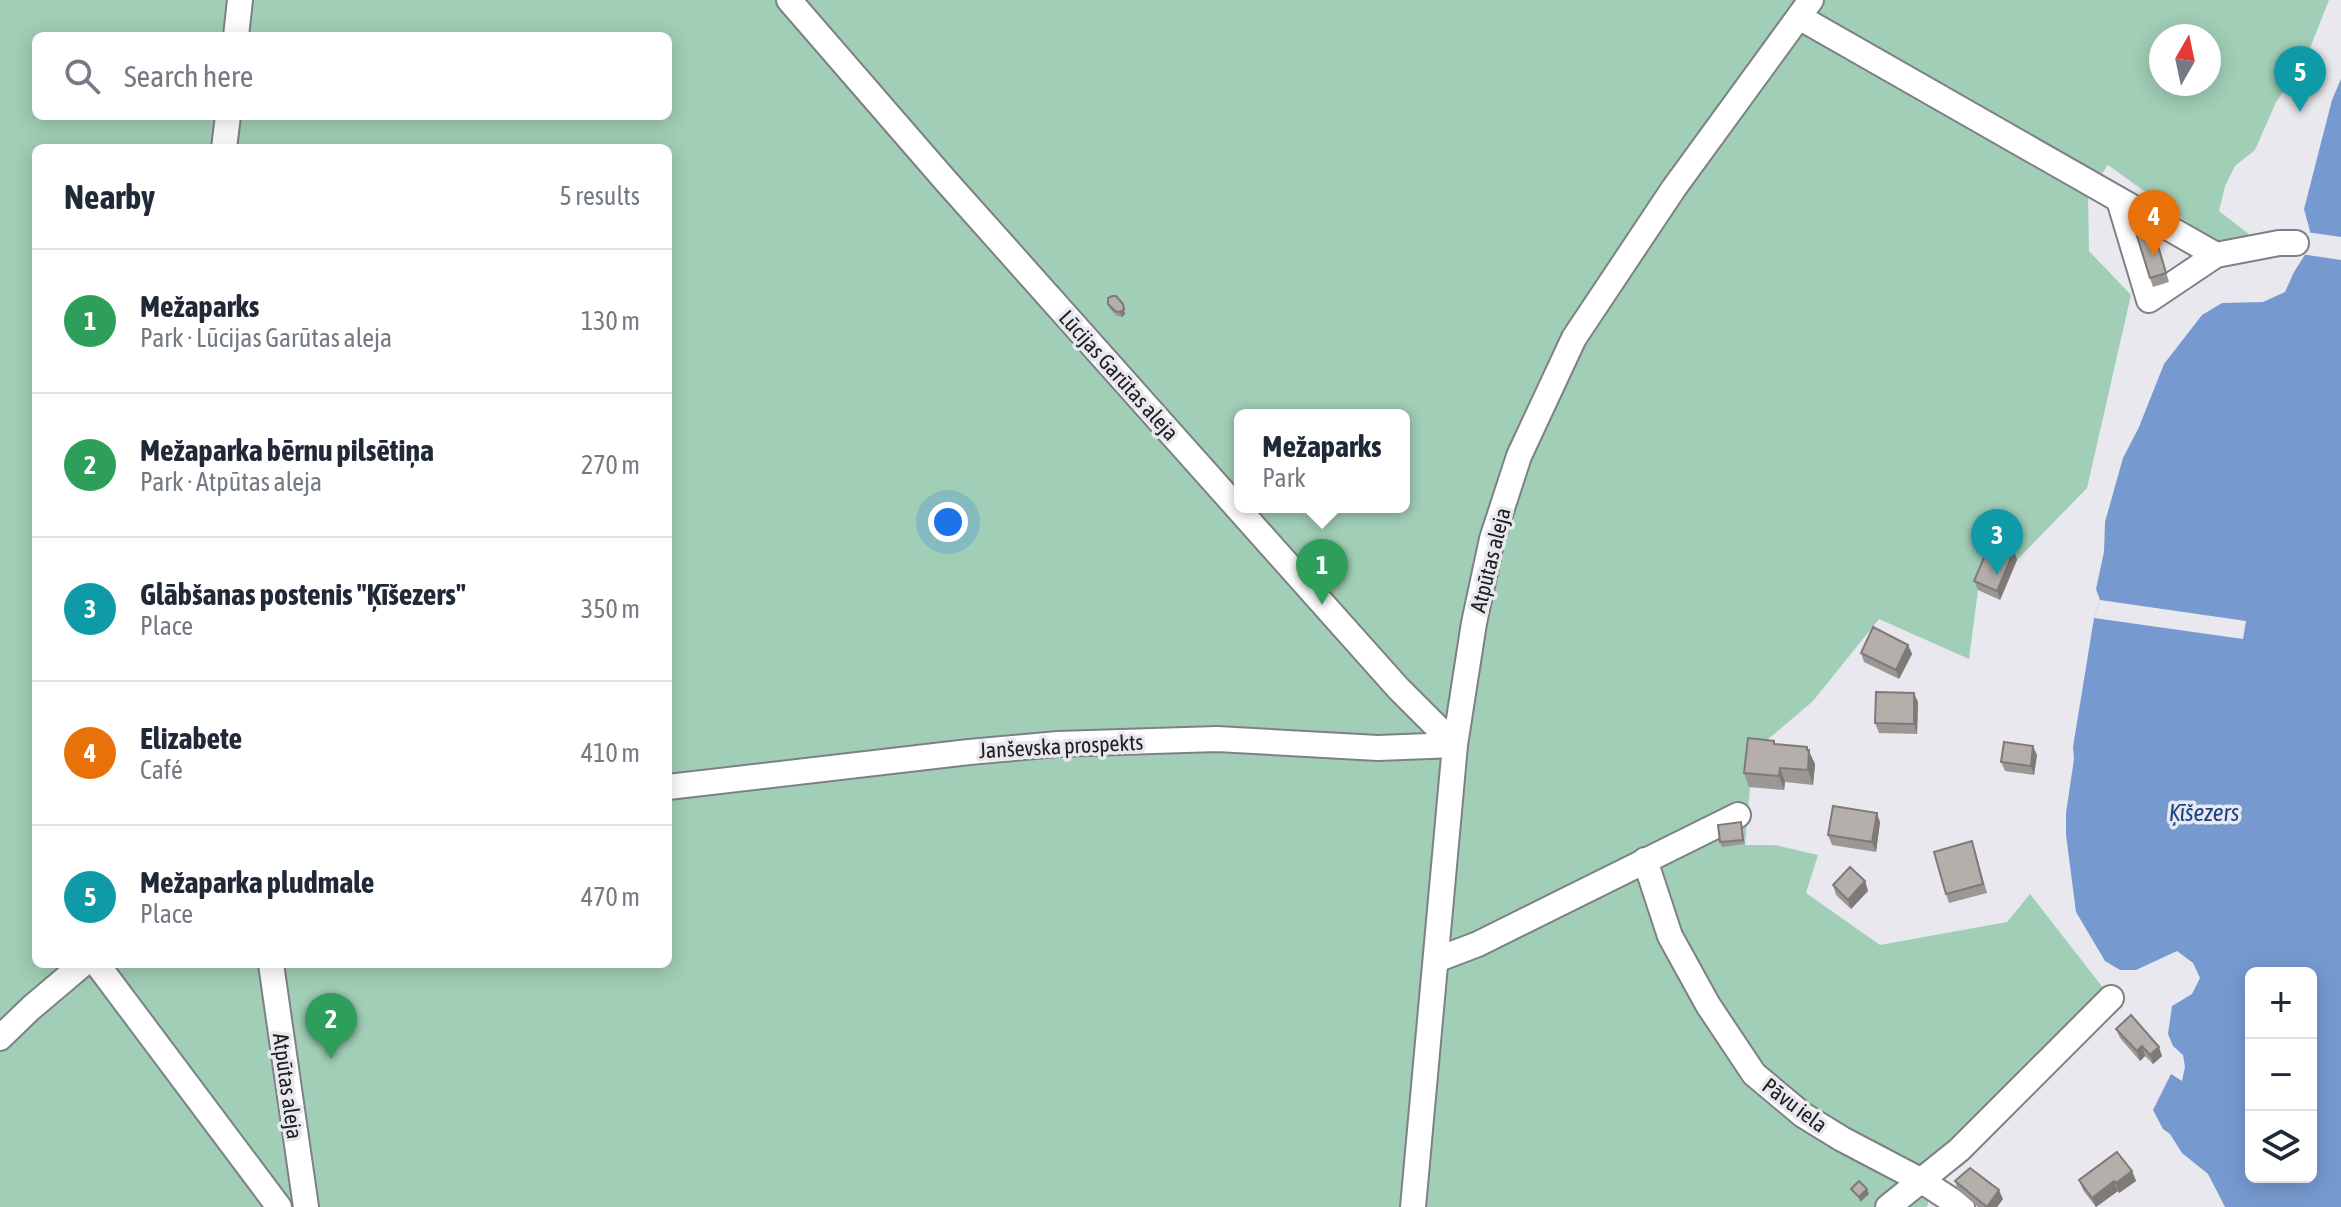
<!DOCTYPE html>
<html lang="en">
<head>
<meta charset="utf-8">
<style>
  :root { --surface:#fff; --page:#f6f6f7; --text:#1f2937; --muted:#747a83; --line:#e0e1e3; --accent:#7c3aed }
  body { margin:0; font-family:"Asap Condensed",sans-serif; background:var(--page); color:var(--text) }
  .controls { position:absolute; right:24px; bottom:24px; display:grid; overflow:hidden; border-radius:12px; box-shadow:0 4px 20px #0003 }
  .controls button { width:72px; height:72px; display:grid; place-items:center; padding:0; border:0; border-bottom:2px solid var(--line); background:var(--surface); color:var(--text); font:40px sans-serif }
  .compass { position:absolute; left:2149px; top:24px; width:72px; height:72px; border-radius:50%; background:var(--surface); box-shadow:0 4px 20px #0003; rotate:9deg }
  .you { position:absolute; left:948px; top:522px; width:28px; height:28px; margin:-20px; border:6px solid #fff; border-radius:50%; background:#1a73e8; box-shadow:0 0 0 12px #1a73e833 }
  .badge { display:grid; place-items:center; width:52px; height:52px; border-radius:50%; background:var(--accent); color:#fff; font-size:26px; font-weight:700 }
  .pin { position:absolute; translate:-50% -66px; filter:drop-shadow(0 2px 4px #0008) }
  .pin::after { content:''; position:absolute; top:42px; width:28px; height:24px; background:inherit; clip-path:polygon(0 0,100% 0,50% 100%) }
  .popup { position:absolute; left:1234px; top:409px; width:176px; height:104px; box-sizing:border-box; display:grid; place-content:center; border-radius:12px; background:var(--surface); filter:drop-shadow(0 2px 6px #0005); font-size:26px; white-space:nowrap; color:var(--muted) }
  .popup b { font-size:30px; color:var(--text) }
  .popup::after { content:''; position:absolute; left:50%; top:100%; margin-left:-16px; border:16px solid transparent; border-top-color:var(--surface) }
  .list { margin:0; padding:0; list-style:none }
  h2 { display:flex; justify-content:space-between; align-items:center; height:104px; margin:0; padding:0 32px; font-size:34px }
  h2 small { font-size:26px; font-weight:400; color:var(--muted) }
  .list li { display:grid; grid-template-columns:52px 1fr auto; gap:24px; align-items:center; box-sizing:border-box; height:144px; padding:0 32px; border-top:2px solid var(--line) }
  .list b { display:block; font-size:30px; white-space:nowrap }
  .list p { margin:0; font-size:26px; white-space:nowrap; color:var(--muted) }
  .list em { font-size:26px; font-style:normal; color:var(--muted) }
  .icon { flex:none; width:44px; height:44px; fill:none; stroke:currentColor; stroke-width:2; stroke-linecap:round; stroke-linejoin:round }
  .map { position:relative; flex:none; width:2341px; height:1207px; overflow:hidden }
  .search { position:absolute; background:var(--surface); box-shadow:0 4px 20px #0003; left:32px; top:32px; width:640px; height:88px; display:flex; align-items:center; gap:20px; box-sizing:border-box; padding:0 28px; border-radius:12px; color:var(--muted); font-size:30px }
  .panel { position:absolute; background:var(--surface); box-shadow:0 4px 20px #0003; left:32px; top:144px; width:640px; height:824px; border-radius:12px }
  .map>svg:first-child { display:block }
  .green { fill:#a1ceb7; fill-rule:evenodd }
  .water { fill:#769ad0; fill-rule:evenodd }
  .pier { fill:#e8e8ee }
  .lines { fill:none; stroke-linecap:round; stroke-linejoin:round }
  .street-casing { stroke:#7f8085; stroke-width:28 }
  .street { stroke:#fff; stroke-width:24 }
  .wall { fill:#9c9694 }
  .shaded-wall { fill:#7f7a78 }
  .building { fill:#b5afac; stroke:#7f7a78; stroke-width:2 }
  .labels { text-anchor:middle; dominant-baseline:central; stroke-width:7; stroke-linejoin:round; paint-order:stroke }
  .street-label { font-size:22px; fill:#202022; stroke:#e8e8ee }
  .water-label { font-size:24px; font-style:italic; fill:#174485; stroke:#e8e8ee }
</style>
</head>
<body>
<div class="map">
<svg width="2341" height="1207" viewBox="0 0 2341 1207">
  <rect width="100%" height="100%" fill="#e8e8ee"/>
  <!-- green -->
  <path class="green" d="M0 0H2329L2305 61 2276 102 2255 150 2235 166 2225 186 2219 211 2255 239 2219 245 2108 165 2088 193 2089 251 2131 295 2087 488 2017 560 1995 551 1978 590 1969 659 1879 619 1813 701 1753 752 1745 845H1775L1818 855 1806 893 1880 945 2007 922 2030 894 2111 998 1938 1160 1927 1207H0ZM36 36H668V116H36ZM2161 36H2209V84H2161ZM36 148H668V964H36ZM1240 415H1404V507H1240Z"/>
  <!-- water -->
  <path class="water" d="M2341 79V1207H2225L2208 1174 2182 1153 2170 1134 2163 1129 2153 1110 2171 1074 2182 1081 2185 1067 2183 1055 2173 1046 2168 1034 2172 1006 2192 994 2200 978 2193 963 2177 951 2136 970H2120L2105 961 2076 912 2066 835V813L2074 759 2073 747 2094 618 2100 600 2096 589 2104 552 2105 522 2123 458 2139 427 2164 364 2202 315 2222 303 2263 302 2285 292 2294 272 2306 253 2310 231 2304 209 2332 100ZM2251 973H2311V1177H2251Z"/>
  <!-- pier -->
  <g class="pier">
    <polygon points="2306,232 2341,237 2341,260 2301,254"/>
    <polygon points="2100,600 2246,621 2243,639 2094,618"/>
  </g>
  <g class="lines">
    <defs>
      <g id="street">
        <polyline points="789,0 945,180 1398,688 1455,745"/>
        <polyline points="1799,17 2216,255 2149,300 2119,200"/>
        <polyline points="236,36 240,0"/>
        <polyline points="224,148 228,116"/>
        <polyline points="2216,255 2279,243 2296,243"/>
        <polyline points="668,787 969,752 1058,744 1217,739 1378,748 1455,745"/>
        <polyline points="1645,860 1670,936 1708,1005 1754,1074 1803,1115 1842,1139 1922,1181 1962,1207"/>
        <polyline points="1436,960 1478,944 1738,815"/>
        <polyline points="97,964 279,1207"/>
        <polyline points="271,964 306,1207"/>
        <polyline points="0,1038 31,1008 83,964"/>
        <polyline points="1413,1207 1455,745 1474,623 1492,539 1519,456 1574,338 1674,188 1811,0"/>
        <polyline points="1888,1207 1959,1150 2111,998"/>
      </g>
    </defs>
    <!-- street casing -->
    <use href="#street" class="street-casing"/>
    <!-- street -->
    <use href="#street" class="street"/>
  </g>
  <!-- wall -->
  <g class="wall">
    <polygon points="2149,215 2169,282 2153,287 2150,278"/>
    <polygon points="1108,304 1123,304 1125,314 1122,317 1117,316 1110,309"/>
    <polygon points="2014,551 2017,560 2000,600 1978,590 1974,581"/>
    <polygon points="1908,645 1912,654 1899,679 1864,662 1861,653"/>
    <polygon points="1918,702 1917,734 1879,733 1875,723"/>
    <polygon points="1775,744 1808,750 1815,764 1813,785 1785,782 1784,790 1749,787 1744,773"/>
    <polygon points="2037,755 2034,775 2005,771 2001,762"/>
    <polygon points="1741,822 1745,844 1722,847 1720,842"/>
    <polygon points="1880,822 1876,852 1832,845 1828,835"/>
    <polygon points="1975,850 1987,893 1949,903 1946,894"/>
    <polygon points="1865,881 1868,891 1851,909 1836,895 1833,885"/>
    <polygon points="2116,1029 2162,1056 2153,1064 2145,1056 2140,1061 2120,1038"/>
    <polygon points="2132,1171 2136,1181 2119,1193 2118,1191 2096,1207 2083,1190 2079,1180"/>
    <polygon points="1955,1181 2003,1199 1997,1207 1978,1207 1958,1190"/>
  </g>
  <!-- shaded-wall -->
  <g class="shaded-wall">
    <polygon points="1123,304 1125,314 1122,317 1120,312"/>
    <polygon points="2014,551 2017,560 2000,600 1997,591"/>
    <polygon points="1908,645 1912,654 1899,679 1896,670"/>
    <polygon points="1914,693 1918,702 1917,734 1914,724"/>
    <polygon points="2033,746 2037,755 2034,775 2031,766"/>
    <polygon points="1807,747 1815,764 1813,785 1808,770"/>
    <polygon points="1780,768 1785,782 1784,790 1779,776"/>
    <polygon points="1877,813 1880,822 1876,852 1872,842"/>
    <polygon points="1865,881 1868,891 1851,909 1848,900"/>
    <polygon points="2142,1046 2145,1056 2140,1061 2137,1051"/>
    <polygon points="2159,1047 2162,1056 2153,1064 2150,1055"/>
    <polygon points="2132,1171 2136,1181 2119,1193 2116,1183"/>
    <polygon points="2114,1181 2118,1191 2096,1207 2092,1198"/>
    <polygon points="1867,1189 1869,1194 1860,1202 1859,1197"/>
    <polygon points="1999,1190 2003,1199 1997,1207 1987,1207"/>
  </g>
  <!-- building -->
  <g class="building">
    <polygon points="2149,215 2166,273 2150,278 2132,220"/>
    <polygon points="1112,296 1116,296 1123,304 1124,309 1120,312 1115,311 1108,304 1108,298"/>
    <polygon points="1991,541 2014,551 1997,591 1974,581"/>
    <polygon points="1873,627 1908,645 1896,670 1861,653"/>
    <polygon points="1876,692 1914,693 1914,724 1875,723"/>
    <polygon points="1748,738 1774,741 1774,744 1807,747 1807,750 1809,750 1808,770 1780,768 1779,776 1744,773"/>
    <polygon points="2004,742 2033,746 2031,766 2001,762"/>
    <polygon points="1833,806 1877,813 1872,842 1828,835"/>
    <polygon points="1741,822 1743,840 1720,842 1718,825"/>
    <polygon points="1972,841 1983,884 1946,894 1934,852"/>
    <polygon points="1850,867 1865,881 1848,900 1833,885"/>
    <polygon points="2131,1015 2159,1047 2150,1055 2142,1046 2137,1051 2116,1029"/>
    <polygon points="2117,1152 2132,1171 2116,1183 2114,1181 2092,1198 2079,1180"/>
    <polygon points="1970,1168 1999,1190 1987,1207 1955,1181"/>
    <polygon points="1859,1181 1867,1189 1859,1197 1851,1189"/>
  </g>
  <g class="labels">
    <!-- street labels -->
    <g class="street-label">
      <text transform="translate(1119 375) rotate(48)">Lūcijas Garūtas aleja</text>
      <text transform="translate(1490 560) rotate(-76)">Atpūtas aleja</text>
      <text transform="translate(1061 746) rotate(-3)">Janševska prospekts</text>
      <text transform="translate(288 1086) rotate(82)">Atpūtas aleja</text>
      <text transform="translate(1795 1105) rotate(37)">Pāvu iela</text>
    </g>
    <!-- water labels -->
    <g class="water-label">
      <text x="2204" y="812">Ķīšezers</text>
    </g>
  </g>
</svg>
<div class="controls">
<button>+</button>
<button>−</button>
<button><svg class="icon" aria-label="layers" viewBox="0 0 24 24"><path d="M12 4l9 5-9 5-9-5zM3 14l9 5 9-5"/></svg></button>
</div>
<svg class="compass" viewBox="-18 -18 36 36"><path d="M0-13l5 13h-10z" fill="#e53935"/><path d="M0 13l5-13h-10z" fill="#747a83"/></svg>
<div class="you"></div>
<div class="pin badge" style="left:1322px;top:605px;background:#2e9e5b">1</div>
<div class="popup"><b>Mežaparks</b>Park</div>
<div class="pin badge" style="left:331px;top:1059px;background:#2e9e5b">2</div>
<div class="pin badge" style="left:1997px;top:575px;background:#0f9aa8">3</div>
<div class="pin badge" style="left:2154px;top:256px;background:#e8710a">4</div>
<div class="pin badge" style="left:2300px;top:112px;background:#0f9aa8">5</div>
<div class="search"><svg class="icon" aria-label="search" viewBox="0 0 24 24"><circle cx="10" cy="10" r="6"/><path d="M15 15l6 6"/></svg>Search here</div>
<section class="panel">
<h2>Nearby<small>5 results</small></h2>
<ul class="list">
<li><span class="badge" style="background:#2e9e5b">1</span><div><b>Mežaparks</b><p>Park · Lūcijas Garūtas aleja</p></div><em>130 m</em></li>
<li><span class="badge" style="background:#2e9e5b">2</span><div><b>Mežaparka bērnu pilsētiņa</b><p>Park · Atpūtas aleja</p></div><em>270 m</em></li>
<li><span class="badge" style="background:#0f9aa8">3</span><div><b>Glābšanas postenis &quot;Ķīšezers&quot;</b><p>Place</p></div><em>350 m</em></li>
<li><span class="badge" style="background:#e8710a">4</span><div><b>Elizabete</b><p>Café</p></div><em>410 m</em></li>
<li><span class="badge" style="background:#0f9aa8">5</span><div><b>Mežaparka pludmale</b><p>Place</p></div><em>470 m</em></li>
</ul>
</section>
</div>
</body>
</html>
